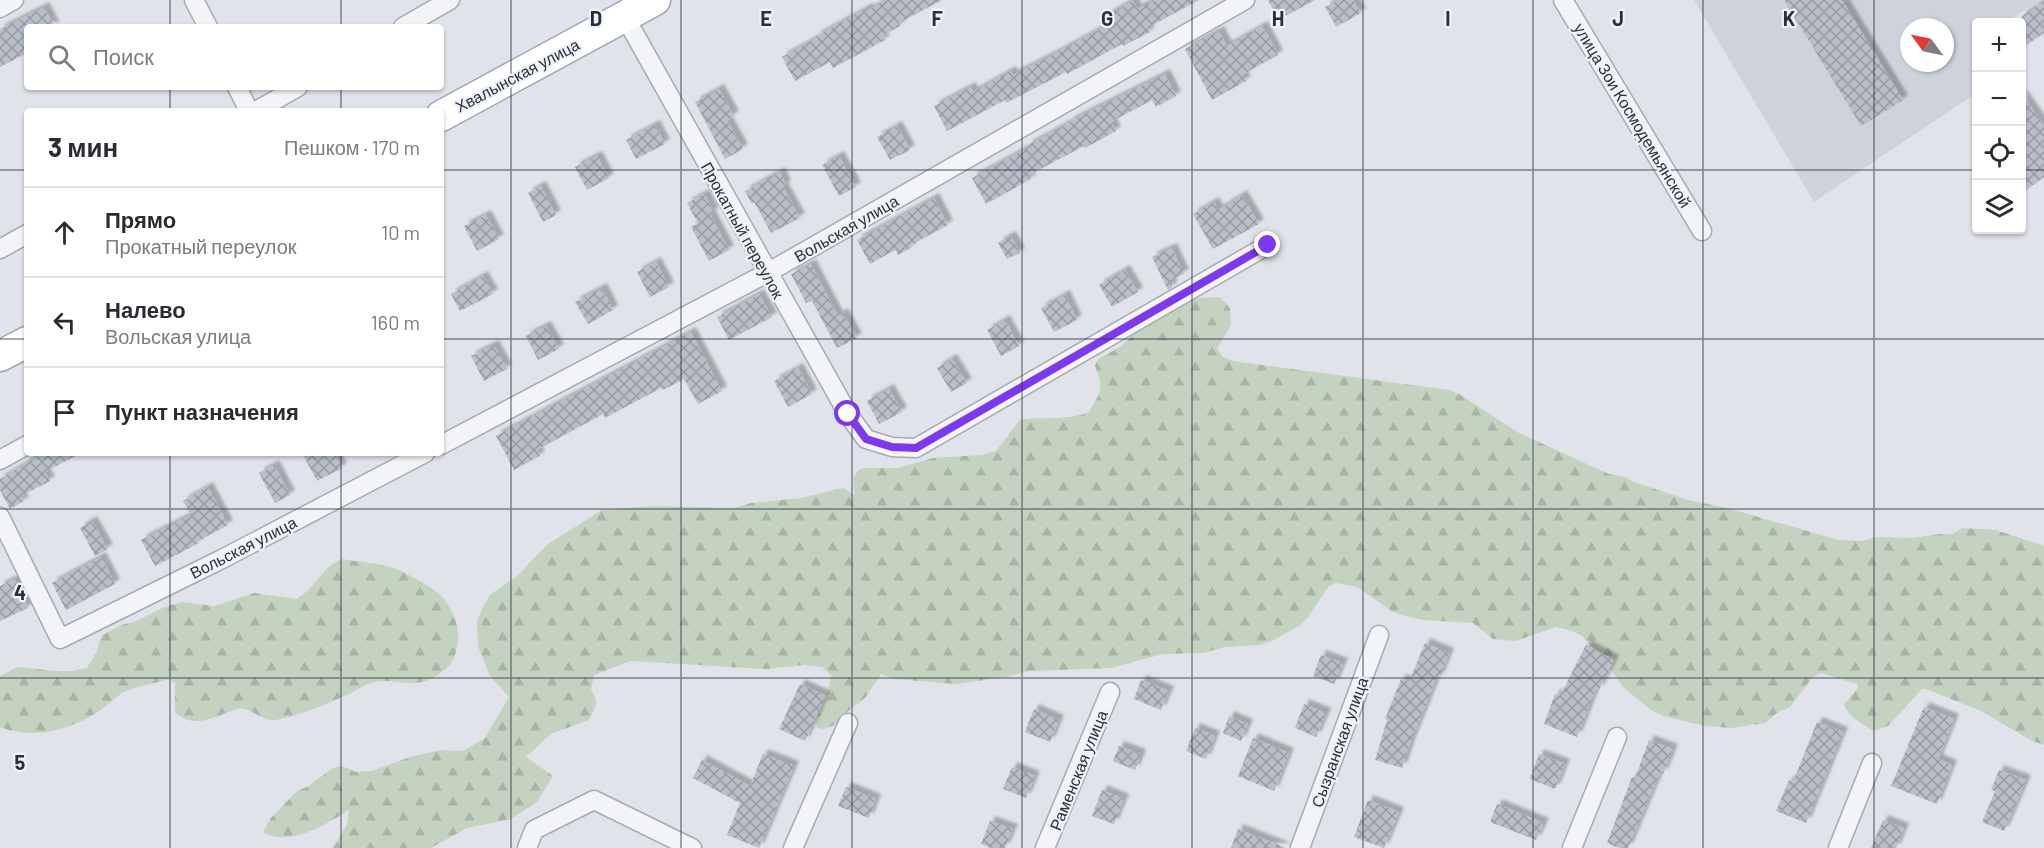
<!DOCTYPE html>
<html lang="ru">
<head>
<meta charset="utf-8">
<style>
  :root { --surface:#fff; --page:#f7f7f7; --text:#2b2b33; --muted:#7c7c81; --line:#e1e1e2 }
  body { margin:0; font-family:Barlow,sans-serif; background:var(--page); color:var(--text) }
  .controls { position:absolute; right:18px; top:18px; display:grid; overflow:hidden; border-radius:6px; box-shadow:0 2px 4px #0004 }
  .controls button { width:54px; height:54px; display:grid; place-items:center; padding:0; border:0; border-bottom:2px solid var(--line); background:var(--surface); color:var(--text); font:30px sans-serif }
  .compass { position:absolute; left:1900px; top:18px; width:54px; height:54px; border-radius:50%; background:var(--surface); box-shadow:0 2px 4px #0004; rotate:303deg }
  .stop { position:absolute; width:18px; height:18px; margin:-14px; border:4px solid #7c3aed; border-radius:50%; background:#fff }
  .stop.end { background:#7c3aed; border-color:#fff; box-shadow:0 2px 6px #0008 }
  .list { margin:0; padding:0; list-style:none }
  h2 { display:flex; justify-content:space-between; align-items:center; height:78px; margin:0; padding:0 24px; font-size:26px }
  h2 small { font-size:20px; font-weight:400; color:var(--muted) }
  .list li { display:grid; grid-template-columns:39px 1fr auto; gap:18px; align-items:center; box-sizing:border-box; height:90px; padding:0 24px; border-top:2px solid var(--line) }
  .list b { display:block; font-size:22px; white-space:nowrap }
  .list p { margin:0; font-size:20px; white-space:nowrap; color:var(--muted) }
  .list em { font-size:20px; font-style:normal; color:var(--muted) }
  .icon { flex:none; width:33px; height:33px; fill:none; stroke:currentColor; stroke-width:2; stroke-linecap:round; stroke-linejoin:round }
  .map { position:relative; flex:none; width:2044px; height:848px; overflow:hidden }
  .search { position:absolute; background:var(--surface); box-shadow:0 2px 4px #0004; left:24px; top:24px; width:420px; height:66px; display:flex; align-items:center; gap:15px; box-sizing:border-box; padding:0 21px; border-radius:6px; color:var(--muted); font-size:22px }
  .panel { position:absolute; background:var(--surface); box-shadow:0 2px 4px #0004; left:24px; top:108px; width:420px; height:348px; border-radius:6px }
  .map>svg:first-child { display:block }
  .built { fill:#ced2db; fill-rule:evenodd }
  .forest { fill:url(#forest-firs) }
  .building { fill:url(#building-cross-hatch); filter:url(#shadow) }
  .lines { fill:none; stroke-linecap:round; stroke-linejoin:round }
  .minor-casing { stroke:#a5aab3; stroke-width:21 }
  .primary-casing { stroke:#9fa6b5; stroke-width:33 }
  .minor { stroke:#f2f4f7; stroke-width:18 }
  .primary { stroke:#fff; stroke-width:30 }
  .route { stroke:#7c3aed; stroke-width:8 }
  .grid { fill:none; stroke:#283040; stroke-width:1.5; stroke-opacity:0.55 }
  .labels { text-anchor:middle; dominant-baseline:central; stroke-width:4.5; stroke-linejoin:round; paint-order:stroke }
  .street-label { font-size:16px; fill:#283040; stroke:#eff2f6 }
  .grid-label { font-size:20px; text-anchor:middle; font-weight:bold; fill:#283040; stroke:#eff2f6; stroke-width:4.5; stroke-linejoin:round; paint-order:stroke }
</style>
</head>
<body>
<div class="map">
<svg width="2044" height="848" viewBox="0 0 2044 848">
  <defs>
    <pattern id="forest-firs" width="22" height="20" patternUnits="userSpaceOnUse" patternTransform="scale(1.5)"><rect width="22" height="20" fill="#c4d3c0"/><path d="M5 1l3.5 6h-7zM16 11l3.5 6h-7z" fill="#a8b5a6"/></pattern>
    <pattern id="building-cross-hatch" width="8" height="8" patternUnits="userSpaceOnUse" patternTransform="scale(1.5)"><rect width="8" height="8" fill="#babec9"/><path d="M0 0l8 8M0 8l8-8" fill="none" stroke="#979ba5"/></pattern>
    <filter id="shadow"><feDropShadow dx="5" dy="-5" stdDeviation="1.5" flood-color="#0004"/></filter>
  </defs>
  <rect width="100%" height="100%" fill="#e0e3e9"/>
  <!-- built -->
  <path class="built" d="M1694 0H2039L2007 22H1976L1975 46 1976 48V93L1814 202ZM1909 27H1945V63H1909Z"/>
  <!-- forest -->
  <g class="forest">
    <path d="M1220 297 1230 308 1231 325 1217 349 1223 357 1233 361 1449 390 1459 394 1519 433 1609 474 1625 477 1634 482 1688 500 1727 508 1839 540 1863 541 1876 537 1912 538 1940 534H1952L1962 528 1996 530 2044 546V745L2032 741 1981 711 1926 689H1922L1888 726 1874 731C1864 725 1847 717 1844 704L1858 688 1857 684 1821 673 1812 678 1790 707 1777 713 1765 723 1732 728 1705 726 1663 716 1651 710 1623 687 1601 656 1582 636 1572 631 1556 627 1515 641 1493 639 1473 623 1423 620 1405 616 1393 612 1357 587 1336 583 1329 586 1308 617 1299 626 1270 642 1259 645 1225 647 1203 653 1163 654 1111 668 1028 671 1007 677 955 684 894 679 881 674 866 697 842 716 835 725 824 729 817 728 816 716 828 692 831 676 823 667 803 665 766 669 631 661 594 675 591 690C600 704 595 707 589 720L551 734 526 757 553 776 537 802 511 819 467 828 431 848H332L347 825 349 810C327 824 288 848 263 832L271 818 297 791 307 787 333 768 342 766 356 772 372 771 413 756 442 750 463 751 485 738 509 697 490 676 478 646 477 621 485 603 491 594 516 577 548 544 602 510 654 506 734 508 751 503 801 498 843 488 855 495 853 479 858 470 866 468H898L933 458 982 455 996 451 1020 420C1045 416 1062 421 1088 413 1100 393 1105 390 1095 366L1098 359 1120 347 1151 318 1186 299Z"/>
    <path d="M343 559C360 563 379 562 396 569 408 574 435 588 443 598 451 608 460 626 458 639 456 660 451 668 432 678 414 689 394 678 374 682 366 684 357 690 349 694 326 704 302 715 276 720 261 722 250 706 238 709 214 716 197 730 175 713V683L169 679C154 684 139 685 124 692 115 697 107 706 98 712 67 731 34 740 0 727V676L18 667 54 671H73L87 668 97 651 99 642 102 635 122 625 137 621 162 608 181 602 215 606 254 593 297 599C302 595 308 591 312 586 324 573 325 566 343 559Z"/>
  </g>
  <!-- building -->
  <g class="building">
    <polygon points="887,0 942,0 899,23 900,26 882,36 885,40 833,68 830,62 795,81 782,57 817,38 816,36 868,8 869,10"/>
    <polygon points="1155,0 1199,0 1147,28 1150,32 1123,46 1122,44 1067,74 1066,72 1006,103 1005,100 947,131 934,106 971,87 973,92 1011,71 1013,75 1056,53 1111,23 1107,15 1133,1 1137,9"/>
    <polygon points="1268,0 1315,0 1278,20"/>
    <polygon points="1339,0 1353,0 1361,13 1336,27 1325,7"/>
    <polygon points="1784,0 1842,0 1903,100 1861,126"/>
    <polygon points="2044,0 2044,33 2022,48 2022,16"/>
    <polygon points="44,7 55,27 27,27 27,53 0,67 0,29"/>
    <polygon points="1263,26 1278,55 1242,75 1246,81 1212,100 1185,49 1219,31 1227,46"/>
    <polygon points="1165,74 1176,96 1156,107 1152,100 1111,122 1116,131 1085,148 1084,146 1029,175 1031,179 986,204 972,178 1029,147 1028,145 1071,122 1070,121"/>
    <polygon points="719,89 734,116 727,120 743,149 725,159 695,102"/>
    <polygon points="2022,94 2044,126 2044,177 2022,193"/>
    <polygon points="655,125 665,144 636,159 626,140"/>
    <polygon points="897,126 910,150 890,160 877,137"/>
    <polygon points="597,156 609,178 587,190 575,167"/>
    <polygon points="839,156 856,187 839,196 822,165"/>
    <polygon points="780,172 786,185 783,187 800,218 771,233 754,202 752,204 745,191"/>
    <polygon points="541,186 556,215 543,222 528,193"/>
    <polygon points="704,194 714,212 710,214 729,250 709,261 691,227 698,223 687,203"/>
    <polygon points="1242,195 1259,224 1213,249 1193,214 1214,202 1218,210"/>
    <polygon points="934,198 948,225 911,245 912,247 898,255 895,250 870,264 857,240"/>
    <polygon points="486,215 499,239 477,251 464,226"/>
    <polygon points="1011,236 1020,253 1007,259 998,243"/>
    <polygon points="1172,248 1184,274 1172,279 1172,287 1168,290 1152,257"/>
    <polygon points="656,262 669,287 650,297 637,272"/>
    <polygon points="811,264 838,316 843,313 857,338 837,348 812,301 806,303 791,274"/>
    <polygon points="1125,270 1138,292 1112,307 1099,285"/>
    <polygon points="483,276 493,294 460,311 451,294"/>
    <polygon points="602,288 613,310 588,324 575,302"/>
    <polygon points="759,294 772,317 729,340 717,317"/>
    <polygon points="1065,295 1077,320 1054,332 1041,308"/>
    <polygon points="1005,320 1019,346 1001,356 987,330"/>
    <polygon points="546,326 559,349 538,360 526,336"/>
    <polygon points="691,332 722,391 698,404 684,379 663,390 661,388 605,418 603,414 537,450 540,456 514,470 496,436"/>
    <polygon points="494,345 507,369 484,381 471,356"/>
    <polygon points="952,359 967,383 951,392 937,368"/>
    <polygon points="798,368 812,394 788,407 774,381"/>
    <polygon points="889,389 902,412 879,424 867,401"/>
    <polygon points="44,453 81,453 45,472 50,481 21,496 24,501 10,509 0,490 0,479"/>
    <polygon points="302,453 334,453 342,468 317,481"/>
    <polygon points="274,465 290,495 275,503 259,473"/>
    <polygon points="208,487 228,525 198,541 199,543 155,566 141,540 191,515 183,501"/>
    <polygon points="92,521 108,549 95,556 80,528"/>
    <polygon points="101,557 115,584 66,610 52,583"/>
    <polygon points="15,579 28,608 0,621 0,586"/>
    <polygon points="1425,643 1449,653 1439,678 1437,677 1410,744 1402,768 1375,760 1387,720 1385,719 1401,679 1409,682"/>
    <polygon points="1586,645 1614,660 1599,690 1596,688 1577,737 1544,724 1555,694 1560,696"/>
    <polygon points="1321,655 1343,663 1334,684 1313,676"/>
    <polygon points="1141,680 1169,691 1161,710 1134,699"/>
    <polygon points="800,684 826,696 805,741 779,729"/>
    <polygon points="1304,704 1326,713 1316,737 1295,728"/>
    <polygon points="1924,707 1954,719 1938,759 1952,765 1937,804 1891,786"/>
    <polygon points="1034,709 1059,720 1050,742 1025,732"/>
    <polygon points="1229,716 1248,724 1241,741 1223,733"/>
    <polygon points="1817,722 1843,732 1806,823 1776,811 1789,780 1793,782"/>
    <polygon points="1195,728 1215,736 1206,759 1186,751"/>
    <polygon points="1253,738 1289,753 1274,791 1238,776"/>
    <polygon points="1649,740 1673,749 1663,774 1660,772 1628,848 1619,848 1607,843 1632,777 1635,778"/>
    <polygon points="1119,746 1141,754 1135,770 1113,761"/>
    <polygon points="763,754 794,766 759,848 727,835 740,803 693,778 702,760 750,786"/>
    <polygon points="1539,754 1565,764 1555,789 1530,779"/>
    <polygon points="1012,767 1035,776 1026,798 1003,789"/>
    <polygon points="1999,770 2026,780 2004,831 1982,822 1995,791 1991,790"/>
    <polygon points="846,787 876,799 869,818 838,806"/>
    <polygon points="1102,790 1124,799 1114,824 1092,816"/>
    <polygon points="1368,800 1399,812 1384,848 1354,837"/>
    <polygon points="1497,804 1544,823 1536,840 1490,822"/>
    <polygon points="1883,820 1904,828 1896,848 1871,848"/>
    <polygon points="990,821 1013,829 1005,848 991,848 981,844"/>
    <polygon points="1238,829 1284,847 1284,848 1231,848"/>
  </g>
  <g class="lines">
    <defs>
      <g id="minor">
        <polyline points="194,0 208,27"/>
        <polyline points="1563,0 1702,231"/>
        <polyline points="0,8 14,0"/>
        <polyline points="625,17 848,414 866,439 892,447 916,448 1268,245"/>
        <polyline points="403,27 450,0"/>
        <polyline points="237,87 249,111"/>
        <polyline points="256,111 298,87"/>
        <polyline points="0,249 27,234"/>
        <polyline points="441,445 767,273 1245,0"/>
        <polyline points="0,460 27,445"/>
        <polyline points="0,517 60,639 222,559 425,453"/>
        <polyline points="527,848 534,830 594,800 692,848"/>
        <polyline points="793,848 848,723"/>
        <polyline points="1045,848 1110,692"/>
        <polyline points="1300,848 1379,635"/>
        <polyline points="1572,848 1617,737"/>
        <polyline points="1838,848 1872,763"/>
      </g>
      <g id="primary">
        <polyline points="441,116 655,0"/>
        <polyline points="0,356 27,342"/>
      </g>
    </defs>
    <!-- minor casing -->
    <use href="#minor" class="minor-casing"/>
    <!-- primary casing -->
    <use href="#primary" class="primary-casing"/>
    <!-- minor -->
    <use href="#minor" class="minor"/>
    <!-- primary -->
    <use href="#primary" class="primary"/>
  </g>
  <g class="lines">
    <!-- route -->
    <polyline class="route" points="848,414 866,439 892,447 916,448 1268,245"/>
  </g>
  <!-- grid -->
  <path class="grid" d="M170 0V27M341 0V27M511 0V848M681 0V848M852 0V848M1022 0V848M1192 0V848M1363 0V848M1533 0V848M1703 0V848M1874 0V848M170 87V111M341 87V111M0 170H27M441 170H1976M2022 170H2044M0 339H27M441 339H2044M170 453V848M341 453V848M0 509H2044M0 678H2044"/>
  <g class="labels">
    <!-- street labels -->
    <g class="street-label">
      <text transform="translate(517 75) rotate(-28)">Хвалынская улица</text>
      <text transform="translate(1633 115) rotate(59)">улица Зои Космодемьянской</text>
      <text transform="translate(846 228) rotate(-30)">Вольская улица</text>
      <text transform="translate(743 230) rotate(61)">Прокатный переулок</text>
      <text transform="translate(243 547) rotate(-27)">Вольская улица</text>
      <text transform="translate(1339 742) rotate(-70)">Сызранская улица</text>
      <text transform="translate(1078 770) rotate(-68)">Раменская улица</text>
    </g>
  </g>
  <g class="grid-label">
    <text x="596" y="26">D</text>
    <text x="766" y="26">E</text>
    <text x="937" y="26">F</text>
    <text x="1107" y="26">G</text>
    <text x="1278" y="26">H</text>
    <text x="1448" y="26">I</text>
    <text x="1618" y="26">J</text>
    <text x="1789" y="26">K</text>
    <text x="20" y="600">4</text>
    <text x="20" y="770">5</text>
  </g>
</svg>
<div class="controls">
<button>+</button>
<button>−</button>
<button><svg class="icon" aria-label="locate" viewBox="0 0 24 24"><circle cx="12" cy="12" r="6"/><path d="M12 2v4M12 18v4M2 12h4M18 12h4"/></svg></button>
<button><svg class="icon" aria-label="layers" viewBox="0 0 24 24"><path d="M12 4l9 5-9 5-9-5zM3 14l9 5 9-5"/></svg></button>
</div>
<svg class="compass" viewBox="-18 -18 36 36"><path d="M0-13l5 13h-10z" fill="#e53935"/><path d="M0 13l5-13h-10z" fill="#7c7c81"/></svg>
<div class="stop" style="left:848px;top:414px"></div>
<div class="stop end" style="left:1268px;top:245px"></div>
<div class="search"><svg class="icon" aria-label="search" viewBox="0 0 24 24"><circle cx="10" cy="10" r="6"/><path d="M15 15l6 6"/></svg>Поиск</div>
<section class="panel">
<h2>3 мин<small>Пешком · 170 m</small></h2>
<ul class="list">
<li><svg class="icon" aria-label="ahead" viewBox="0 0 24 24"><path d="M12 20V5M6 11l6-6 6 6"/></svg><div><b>Прямо</b><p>Прокатный переулок</p></div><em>10 m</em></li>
<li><svg class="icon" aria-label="left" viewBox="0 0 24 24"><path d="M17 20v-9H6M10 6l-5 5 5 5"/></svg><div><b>Налево</b><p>Вольская улица</p></div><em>160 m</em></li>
<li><svg class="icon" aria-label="arrive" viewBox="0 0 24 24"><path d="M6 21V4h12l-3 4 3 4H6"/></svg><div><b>Пункт назначения</b></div></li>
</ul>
</section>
</div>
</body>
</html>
